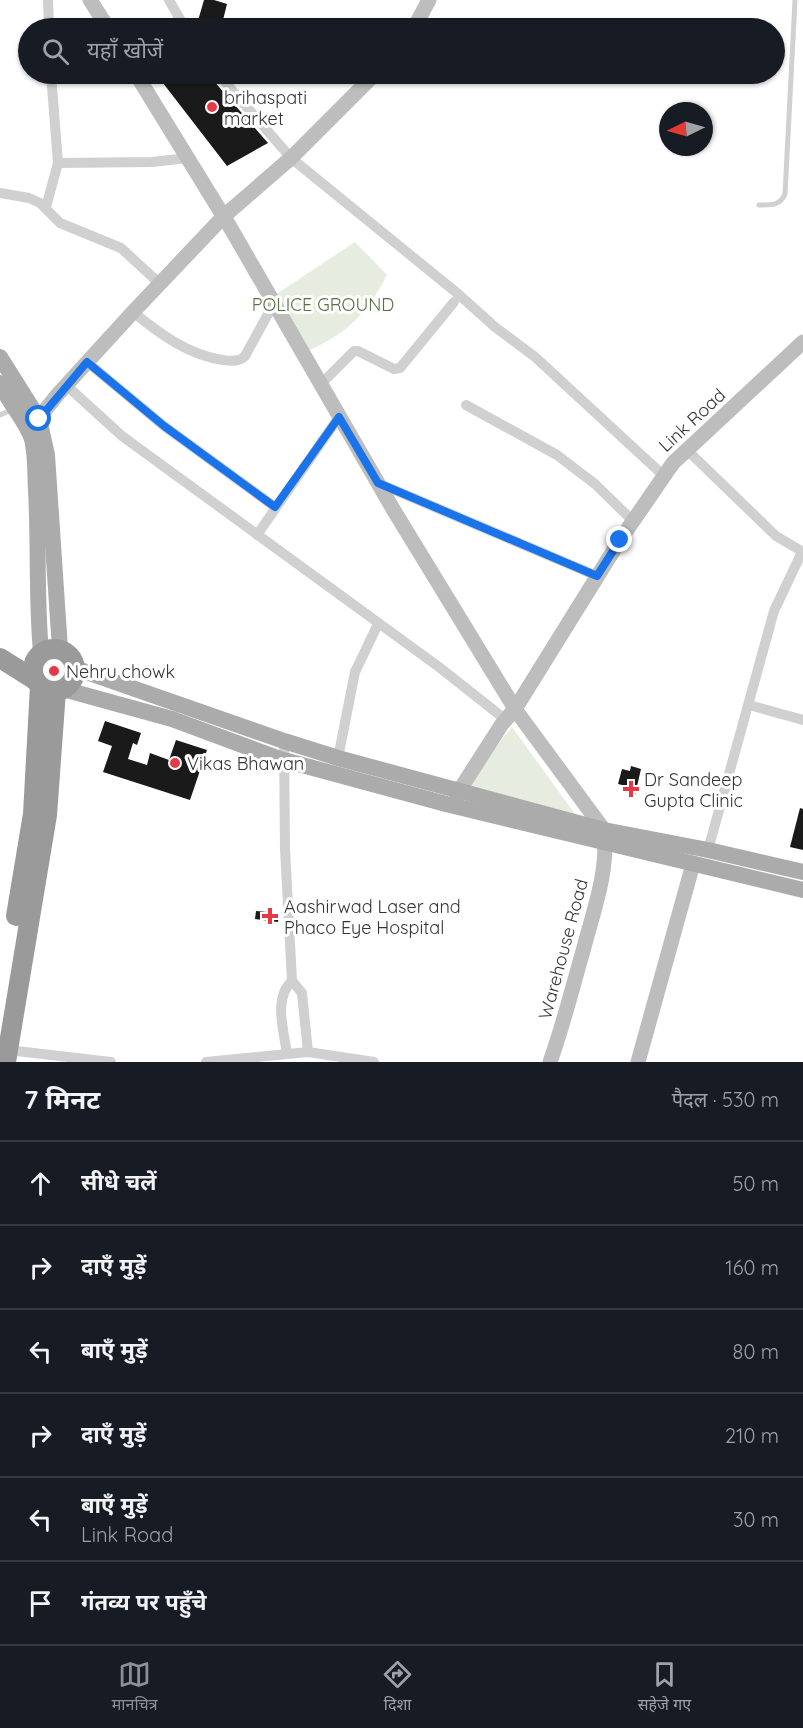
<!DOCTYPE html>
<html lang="hi">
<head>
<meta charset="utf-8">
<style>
  :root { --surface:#171b24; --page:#20242c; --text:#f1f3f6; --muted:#9ea1a6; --line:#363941; --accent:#8c9099 }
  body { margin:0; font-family:Quicksand,"Noto Sans Devanagari",sans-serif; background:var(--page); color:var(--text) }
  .compass { position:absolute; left:659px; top:102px; width:54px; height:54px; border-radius:50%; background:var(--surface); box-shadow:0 2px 4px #0004; rotate:265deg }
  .stop { position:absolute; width:18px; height:18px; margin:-14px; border:4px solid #1a73e8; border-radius:50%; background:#fff }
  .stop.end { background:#1a73e8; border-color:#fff; box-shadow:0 2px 6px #0008 }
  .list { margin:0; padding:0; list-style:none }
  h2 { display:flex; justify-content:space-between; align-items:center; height:78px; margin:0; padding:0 24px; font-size:26px }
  h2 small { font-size:20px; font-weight:400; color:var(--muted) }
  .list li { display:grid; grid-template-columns:39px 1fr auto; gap:18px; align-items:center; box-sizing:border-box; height:84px; padding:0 24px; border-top:2px solid var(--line) }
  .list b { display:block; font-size:22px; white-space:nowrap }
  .list p { margin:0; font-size:20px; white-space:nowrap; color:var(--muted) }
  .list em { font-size:20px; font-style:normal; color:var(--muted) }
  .icon { flex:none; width:33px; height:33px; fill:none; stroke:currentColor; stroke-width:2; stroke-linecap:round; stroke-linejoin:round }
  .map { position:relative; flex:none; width:803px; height:1062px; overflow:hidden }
  .search { position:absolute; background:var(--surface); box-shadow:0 2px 4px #0004; left:18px; right:18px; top:18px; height:66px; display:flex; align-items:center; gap:15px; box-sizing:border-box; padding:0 21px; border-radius:33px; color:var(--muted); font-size:22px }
  .sheet { height:582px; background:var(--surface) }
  nav { display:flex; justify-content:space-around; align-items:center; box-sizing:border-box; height:84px; border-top:2px solid var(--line); background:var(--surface); font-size:16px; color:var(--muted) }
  nav a { display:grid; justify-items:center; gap:3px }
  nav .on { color:var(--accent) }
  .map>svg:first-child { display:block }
  .green { fill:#e6ecdf }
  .building { fill:#1a1a1a }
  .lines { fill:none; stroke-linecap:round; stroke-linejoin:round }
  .lane { stroke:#d0d0d0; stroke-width:5 }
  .street { stroke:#d0d0d0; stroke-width:10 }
  .secondary { stroke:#bdbdbd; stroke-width:15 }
  .primary { stroke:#ababab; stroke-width:16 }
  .highway { stroke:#9a9a9a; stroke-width:20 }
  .route { stroke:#1a73e8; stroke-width:8 }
  .poi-dot { fill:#e63946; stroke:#fff; stroke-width:2 }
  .labels { text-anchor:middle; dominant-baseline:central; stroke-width:6; stroke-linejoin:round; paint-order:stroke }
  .poi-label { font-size:18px; fill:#333; stroke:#fff; text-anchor:start }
  .park-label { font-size:18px; fill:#56703f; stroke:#fff }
  .street-label { font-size:18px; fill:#333; stroke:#fff }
</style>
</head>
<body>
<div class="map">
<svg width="803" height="1062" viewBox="0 0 803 1062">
  <rect width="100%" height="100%" fill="#fff"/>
  <!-- green -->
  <g class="green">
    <path d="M355 242 387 275C366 314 350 331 310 350L275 295Z"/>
    <polygon points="512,727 575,814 465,785"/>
  </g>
  <!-- building -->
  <g class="building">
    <polygon points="204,0 214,0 227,4 221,28 212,28 197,24"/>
    <polygon points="156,74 211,74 212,79 268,143 227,166"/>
    <polygon points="105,721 141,733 137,745 133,743 128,759 147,765 150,753 169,760 176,740 207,750 190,800 103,772 112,746 98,741"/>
    <polygon points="631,766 641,769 635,795 621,791 622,785 618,784 622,769 630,771"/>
    <polygon points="800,808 803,809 803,850 790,847"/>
    <polygon points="256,911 279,913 278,922 255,919"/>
  </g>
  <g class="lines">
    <!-- lane -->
    <g class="lane">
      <path d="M759 205C771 205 780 206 785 194L795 0"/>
      <polyline points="0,415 12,410"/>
    </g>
    <!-- street -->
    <g class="street">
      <polyline points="48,0 49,28"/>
      <polyline points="169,0 185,28"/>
      <polyline points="218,74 291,158 457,293 495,327 534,356 664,476"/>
      <polyline points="58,163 152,162 188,158"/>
      <polyline points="0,193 29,198 40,203 60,223 121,248 159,283"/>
      <polyline points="46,207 58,163 51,74"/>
      <path d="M133 312C160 334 188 355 223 360 232 361 239 362 245 356L274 303"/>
      <polyline points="87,362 164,426 275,507"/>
      <polyline points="321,384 354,351 358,351 394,369 400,368 454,302"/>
      <polyline points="66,385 122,436 439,667 506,720"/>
      <polyline points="466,405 557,455 595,484 633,521"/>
      <polyline points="687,450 776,536 803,552"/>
      <polyline points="378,483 597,576"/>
      <polyline points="257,535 339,417"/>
      <polyline points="749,705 803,720"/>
      <polyline points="284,741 285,849 292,981 302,993 308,1052"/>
      <polyline points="338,758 355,672 378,624"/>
      <polyline points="708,850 774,611 802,552"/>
      <polyline points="8,1050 111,1062"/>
      <path d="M287 1054C284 1031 273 998 292 981"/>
      <polyline points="206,1062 308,1052 374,1062"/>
    </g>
    <!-- secondary -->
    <g class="secondary">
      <polyline points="90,0 108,28"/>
      <polyline points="414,28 429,0"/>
      <path d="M136 74 230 227 393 509 517 712 604 830C609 871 593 912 583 951 572 989 563 1026 550 1062"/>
      <polyline points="32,426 59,393 133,312 224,216 291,158 375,74"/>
      <polyline points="456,800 459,791 502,724 515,709 620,540 673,463 803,342"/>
      <polyline points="638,1062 693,864"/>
    </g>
    <!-- primary -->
    <g class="primary">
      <polyline points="0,357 39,419 47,455 60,649"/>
      <path d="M0 383C8 402 26 421 32 439 36 455 35 474 36 490 39 544 36 598 41 652"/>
      <polyline points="75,668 284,741 338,758 604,830 708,850 803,872"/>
      <polyline points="63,689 172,719 280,759 446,804 803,890"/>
    </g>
    <!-- highway -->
    <g class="highway">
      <circle cx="54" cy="670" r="21"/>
      <polyline points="0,658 35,680"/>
      <polyline points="16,916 33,814 40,686"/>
      <polyline points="6,1062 47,815 56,691"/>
    </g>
  </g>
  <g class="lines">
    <!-- route -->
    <polyline class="route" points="39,419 87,362 164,426 275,507 339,417 378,483 597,576 620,540"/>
  </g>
  <!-- markers -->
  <g class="poi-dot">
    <circle cx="212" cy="107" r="6"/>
    <circle cx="54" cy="671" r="6"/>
    <circle cx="175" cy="763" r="6"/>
    <path d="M628 780h6v6h6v6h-6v6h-6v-6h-6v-6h6z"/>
    <path d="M267 907h6v6h6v6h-6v6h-6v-6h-6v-6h6z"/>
  </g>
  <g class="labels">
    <!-- poi labels -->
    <g class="poi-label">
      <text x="224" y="97">brihaspati<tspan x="224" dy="21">market</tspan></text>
      <text x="66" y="671">Nehru chowk</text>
      <text x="187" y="763">Vikas Bhawan</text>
      <text x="644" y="779">Dr Sandeep<tspan x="644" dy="21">Gupta Clinic</tspan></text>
      <text x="284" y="906">Aashirwad Laser and<tspan x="284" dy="21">Phaco Eye Hospital</tspan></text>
    </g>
    <!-- park labels -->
    <g class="park-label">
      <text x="323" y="304">POLICE GROUND</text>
    </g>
    <!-- street labels -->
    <g class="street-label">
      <text transform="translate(692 420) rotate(-43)">Link Road</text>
      <text transform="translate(563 949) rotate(-75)">Warehouse Road</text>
    </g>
  </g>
</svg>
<svg class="compass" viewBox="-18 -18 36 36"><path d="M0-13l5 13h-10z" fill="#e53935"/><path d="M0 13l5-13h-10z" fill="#9ea1a6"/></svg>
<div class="stop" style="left:39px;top:419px"></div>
<div class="stop end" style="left:620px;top:540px"></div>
<div class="search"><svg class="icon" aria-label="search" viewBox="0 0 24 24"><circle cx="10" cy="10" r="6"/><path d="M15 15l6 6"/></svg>यहाँ खोजें</div>
</div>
<section class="sheet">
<h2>7 मिनट<small>पैदल · 530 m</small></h2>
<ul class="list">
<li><svg class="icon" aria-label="ahead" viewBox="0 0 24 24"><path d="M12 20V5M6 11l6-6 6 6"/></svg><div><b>सीधे चलें</b></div><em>50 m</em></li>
<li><svg class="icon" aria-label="right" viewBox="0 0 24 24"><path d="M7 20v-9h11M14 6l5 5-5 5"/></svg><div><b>दाएँ मुड़ें</b></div><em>160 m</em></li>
<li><svg class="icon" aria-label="left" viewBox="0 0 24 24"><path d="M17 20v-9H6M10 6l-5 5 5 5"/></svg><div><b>बाएँ मुड़ें</b></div><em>80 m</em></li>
<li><svg class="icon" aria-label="right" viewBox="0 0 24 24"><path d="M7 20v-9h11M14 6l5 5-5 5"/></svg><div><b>दाएँ मुड़ें</b></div><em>210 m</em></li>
<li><svg class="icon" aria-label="left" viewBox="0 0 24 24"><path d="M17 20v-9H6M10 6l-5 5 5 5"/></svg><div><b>बाएँ मुड़ें</b><p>Link Road</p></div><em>30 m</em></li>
<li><svg class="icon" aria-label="arrive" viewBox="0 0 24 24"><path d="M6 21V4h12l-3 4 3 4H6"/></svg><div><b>गंतव्य पर पहुँचे</b></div></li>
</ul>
</section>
<nav>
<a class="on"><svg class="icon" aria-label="map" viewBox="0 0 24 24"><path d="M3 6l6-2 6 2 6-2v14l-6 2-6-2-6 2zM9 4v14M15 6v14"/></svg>मानचित्र</a>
<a><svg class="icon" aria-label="directions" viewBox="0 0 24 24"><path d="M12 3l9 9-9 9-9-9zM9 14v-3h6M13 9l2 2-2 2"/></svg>दिशा</a>
<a><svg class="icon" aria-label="saved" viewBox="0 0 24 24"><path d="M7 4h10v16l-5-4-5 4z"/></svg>सहेजे गए</a>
</nav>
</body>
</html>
